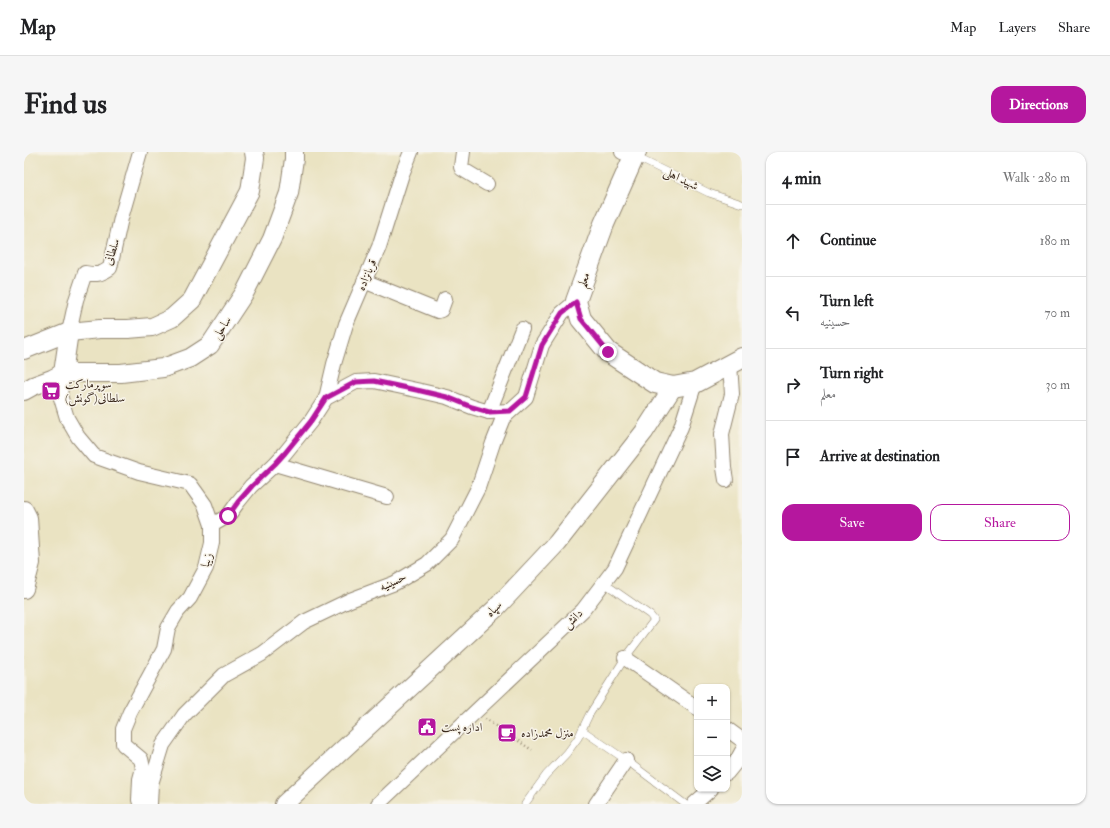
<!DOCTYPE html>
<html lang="en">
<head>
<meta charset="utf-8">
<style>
  :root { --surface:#fff; --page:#f6f6f6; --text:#202124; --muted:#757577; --line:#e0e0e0; --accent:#b5179e }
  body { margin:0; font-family:"IM FELL Double Pica",Amiri,serif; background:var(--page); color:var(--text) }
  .controls { position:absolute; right:12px; bottom:12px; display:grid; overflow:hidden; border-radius:8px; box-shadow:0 1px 3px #0004 }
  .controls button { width:36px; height:36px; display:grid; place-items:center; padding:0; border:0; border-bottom:1px solid var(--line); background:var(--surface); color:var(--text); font:20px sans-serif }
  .stop { position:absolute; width:12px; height:12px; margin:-9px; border:3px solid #b5179e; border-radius:50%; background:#fff }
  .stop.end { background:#b5179e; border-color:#fff; box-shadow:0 1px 4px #0008 }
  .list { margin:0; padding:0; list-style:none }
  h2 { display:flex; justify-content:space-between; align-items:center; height:52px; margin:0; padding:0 16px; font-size:17px }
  h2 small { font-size:13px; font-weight:400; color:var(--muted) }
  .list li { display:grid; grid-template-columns:26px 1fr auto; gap:12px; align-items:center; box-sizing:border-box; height:72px; padding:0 16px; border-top:1px solid var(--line) }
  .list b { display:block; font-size:15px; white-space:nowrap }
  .list p { margin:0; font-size:13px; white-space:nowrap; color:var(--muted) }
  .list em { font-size:13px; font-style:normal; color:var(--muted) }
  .actions { display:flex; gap:8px; padding:12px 16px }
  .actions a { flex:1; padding:9px 0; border:1px solid var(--accent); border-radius:12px; text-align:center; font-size:14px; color:var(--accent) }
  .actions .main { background:var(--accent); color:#fff }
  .icon { flex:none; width:22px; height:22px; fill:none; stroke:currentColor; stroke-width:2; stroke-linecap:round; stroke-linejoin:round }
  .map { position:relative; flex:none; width:718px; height:652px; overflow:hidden; border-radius:12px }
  header { display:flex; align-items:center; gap:24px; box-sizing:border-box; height:56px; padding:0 20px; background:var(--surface); border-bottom:1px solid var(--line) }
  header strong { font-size:19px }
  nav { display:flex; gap:22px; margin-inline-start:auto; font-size:14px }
  .intro { display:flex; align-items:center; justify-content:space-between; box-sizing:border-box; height:96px; padding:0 24px }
  h1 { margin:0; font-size:28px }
  .button { padding:10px 18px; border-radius:12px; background:var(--accent); color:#fff; font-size:14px; font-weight:700 }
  main { display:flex; gap:24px; padding:0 24px }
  aside { flex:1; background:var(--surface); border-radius:12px; box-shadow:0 1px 3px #0004 }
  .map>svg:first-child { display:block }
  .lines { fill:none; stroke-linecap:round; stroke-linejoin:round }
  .service-casing { stroke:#928670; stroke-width:8 }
  .minor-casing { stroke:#928670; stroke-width:16 }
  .tertiary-casing { stroke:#928670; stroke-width:20 }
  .secondary-casing { stroke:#928670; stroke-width:22 }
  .path { stroke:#928670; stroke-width:2.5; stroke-dasharray:1 3; stroke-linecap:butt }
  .service { stroke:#fff; stroke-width:7 }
  .minor { stroke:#fff; stroke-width:14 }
  .tertiary { stroke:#fff; stroke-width:18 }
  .secondary { stroke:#fff; stroke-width:20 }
  .route { stroke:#b5179e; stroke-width:5 }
  .labels { text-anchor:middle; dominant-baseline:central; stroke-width:3; stroke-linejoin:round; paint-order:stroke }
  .street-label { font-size:12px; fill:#3b2a1e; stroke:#f7f3e8 }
  .poi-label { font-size:12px; fill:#3b2a1e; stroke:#f7f3e8; text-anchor:start }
</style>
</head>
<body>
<header>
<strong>Map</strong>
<nav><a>Map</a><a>Layers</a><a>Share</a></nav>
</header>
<div class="intro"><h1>Find us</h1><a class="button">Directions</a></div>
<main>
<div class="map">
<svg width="718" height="652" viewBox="0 0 718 652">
  <rect width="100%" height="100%" fill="#f7f3e8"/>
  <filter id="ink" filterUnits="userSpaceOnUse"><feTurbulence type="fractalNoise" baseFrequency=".025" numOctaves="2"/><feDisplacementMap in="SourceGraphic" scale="8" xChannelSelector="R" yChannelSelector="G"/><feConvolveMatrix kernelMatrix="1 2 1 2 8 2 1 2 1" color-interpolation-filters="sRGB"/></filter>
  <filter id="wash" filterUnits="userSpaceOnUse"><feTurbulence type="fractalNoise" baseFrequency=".012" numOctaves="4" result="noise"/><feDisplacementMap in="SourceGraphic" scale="16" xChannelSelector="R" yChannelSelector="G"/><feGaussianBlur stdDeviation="0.9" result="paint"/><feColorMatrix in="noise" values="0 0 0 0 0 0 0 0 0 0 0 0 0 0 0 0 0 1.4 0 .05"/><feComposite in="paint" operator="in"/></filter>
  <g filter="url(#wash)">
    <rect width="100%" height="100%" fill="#eae3c2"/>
  </g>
  <g filter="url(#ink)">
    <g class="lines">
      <defs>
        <g id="service">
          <polyline points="612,5 685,41 718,52"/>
          <polyline points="558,578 602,608 661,652"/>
          <polyline points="501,652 522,623 543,601 554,586 565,563 601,506 630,468 626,463 580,431"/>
        </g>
        <g id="minor">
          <polyline points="439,0 437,15 438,17 463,32"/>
          <polyline points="598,0 610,4"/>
          <polyline points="340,129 414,159 417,158 421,147"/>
          <path d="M45 180 52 148 61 121C72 123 76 123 86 116L97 66 116 0"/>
          <polyline points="39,221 36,243 43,266 54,285 70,304 115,320 166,332 181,353 188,373 188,391 182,416 166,446 154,459 144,476 140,497 106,560 99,577 99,592 117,607 119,616 116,627 115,648 117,652"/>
          <polyline points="302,246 310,212 322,172 355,95 378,22 387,0"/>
          <polyline points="465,260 498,177"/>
          <polyline points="251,312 363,345"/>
          <polyline points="702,328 700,316 698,282 708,242 706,212"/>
          <polyline points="188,373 204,364 214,350 227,334 251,312 261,301 287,269 302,246 332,230 350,229 397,239 423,245 448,255 465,260 486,259"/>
          <polyline points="601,506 673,556"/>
          <polyline points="703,577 718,588"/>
          <polyline points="703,621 712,610 718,599"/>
          <polyline points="126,652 127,632 139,593 160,563 200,523 238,502 280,470 326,448 371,431 403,412 428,387 454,336 469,291 479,266 502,245 518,193 538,161 552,149"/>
          <polyline points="354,652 559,458 591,416 657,275 671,231"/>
          <polyline points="572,652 602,608"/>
          <polyline points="670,652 687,637"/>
        </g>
        <g id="tertiary">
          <polyline points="0,198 45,180 76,177 104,177 128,175 148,166 168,148 226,39 231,6 230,0"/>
          <polyline points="39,221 45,180"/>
          <polyline points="0,239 9,234 28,227 39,221 97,221 139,216 166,206 186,193 221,140 248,87 265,41 270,7 270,0"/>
          <polyline points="0,358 4,366 7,411 0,437"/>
          <polyline points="260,652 471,457 533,391 620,280 649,235"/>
        </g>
        <polyline id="secondary" points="612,0 580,72 552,149 557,167 584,200 631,231 649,235 671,231 718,206"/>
      </defs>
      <!-- service casing -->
      <use href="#service" class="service-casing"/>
      <!-- minor casing -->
      <use href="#minor" class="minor-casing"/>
      <!-- tertiary casing -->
      <use href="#tertiary" class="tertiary-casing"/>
      <!-- secondary casing -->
      <use href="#secondary" class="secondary-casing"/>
      <!-- path -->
      <polyline class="path" points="461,567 508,598"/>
      <!-- service -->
      <use href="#service" class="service"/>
      <!-- minor -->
      <use href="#minor" class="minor"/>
      <!-- tertiary -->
      <use href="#tertiary" class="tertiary"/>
      <!-- secondary -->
      <use href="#secondary" class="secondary"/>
    </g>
  </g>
  <g class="lines" filter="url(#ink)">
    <!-- route -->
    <polyline class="route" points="204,364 214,350 228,334 251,312 261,301 287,269 302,246 332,230 350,229 397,239 423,245 448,255 465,260 486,259 502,245 518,193 538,161 552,150 557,167 584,200"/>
  </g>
  <!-- icons -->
  <defs>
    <symbol id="supermarket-square" viewBox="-11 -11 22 22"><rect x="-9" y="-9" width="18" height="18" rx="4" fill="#b5179e" stroke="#f7f3e8"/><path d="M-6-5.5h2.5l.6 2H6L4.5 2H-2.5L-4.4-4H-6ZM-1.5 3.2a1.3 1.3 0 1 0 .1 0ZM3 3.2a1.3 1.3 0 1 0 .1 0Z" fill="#fff"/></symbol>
    <symbol id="civic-square" viewBox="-11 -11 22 22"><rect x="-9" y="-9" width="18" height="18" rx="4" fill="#b5179e" stroke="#f7f3e8"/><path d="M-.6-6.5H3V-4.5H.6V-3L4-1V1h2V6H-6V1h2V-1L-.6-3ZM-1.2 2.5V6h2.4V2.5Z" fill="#fff"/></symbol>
    <symbol id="cafe-square" viewBox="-11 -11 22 22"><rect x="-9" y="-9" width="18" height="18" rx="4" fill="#b5179e" stroke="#f7f3e8"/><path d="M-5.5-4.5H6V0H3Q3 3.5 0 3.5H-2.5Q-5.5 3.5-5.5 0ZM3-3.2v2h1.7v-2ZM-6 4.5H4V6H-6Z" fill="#fff"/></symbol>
  </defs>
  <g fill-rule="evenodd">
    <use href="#supermarket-square" x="16" y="228" width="22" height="22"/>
    <use href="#civic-square" x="392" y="564" width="22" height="22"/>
    <use href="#cafe-square" x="472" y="570" width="22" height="22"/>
  </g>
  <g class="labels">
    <!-- street labels -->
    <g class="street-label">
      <text transform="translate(657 27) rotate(26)">شهید اهلی</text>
      <text transform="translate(88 100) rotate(-72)">سلطانی</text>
      <text transform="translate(343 123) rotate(-67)">قربانزاده</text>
      <text transform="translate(560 128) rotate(-70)">معلم</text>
      <text transform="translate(198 176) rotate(-57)">ساحلی</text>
      <text transform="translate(183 408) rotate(-75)">زیبا</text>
      <text transform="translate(369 430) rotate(-25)">حسینیه</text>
      <text transform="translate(470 457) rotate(-45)">سپاه</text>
      <text transform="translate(549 467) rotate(-44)">دانش</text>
    </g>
    <!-- poi labels -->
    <g class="poi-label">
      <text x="41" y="232">سوپرمارکت<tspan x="41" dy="14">سلطانی(گونش)</tspan></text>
      <text x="417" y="575">اداره پست</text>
      <text x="497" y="581">منزل محمدزاده</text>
    </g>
  </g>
</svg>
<div class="controls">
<button>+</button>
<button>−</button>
<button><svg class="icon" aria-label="layers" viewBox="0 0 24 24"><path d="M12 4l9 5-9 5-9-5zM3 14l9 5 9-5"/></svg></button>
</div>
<div class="stop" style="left:204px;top:364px"></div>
<div class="stop end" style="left:584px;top:200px"></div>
</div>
<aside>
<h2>4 min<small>Walk · 280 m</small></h2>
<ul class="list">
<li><svg class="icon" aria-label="ahead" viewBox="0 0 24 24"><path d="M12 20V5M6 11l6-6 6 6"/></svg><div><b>Continue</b></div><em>180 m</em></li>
<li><svg class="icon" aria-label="left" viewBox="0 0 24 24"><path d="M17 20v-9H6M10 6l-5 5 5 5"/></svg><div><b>Turn left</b><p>حسینیه</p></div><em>70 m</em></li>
<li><svg class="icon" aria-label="right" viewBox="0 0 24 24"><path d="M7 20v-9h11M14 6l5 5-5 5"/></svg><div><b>Turn right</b><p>معلم</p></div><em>30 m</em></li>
<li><svg class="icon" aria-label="arrive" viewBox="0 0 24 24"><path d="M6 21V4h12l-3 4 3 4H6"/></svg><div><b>Arrive at destination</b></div></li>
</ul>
<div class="actions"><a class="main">Save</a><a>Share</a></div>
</aside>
</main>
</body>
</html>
